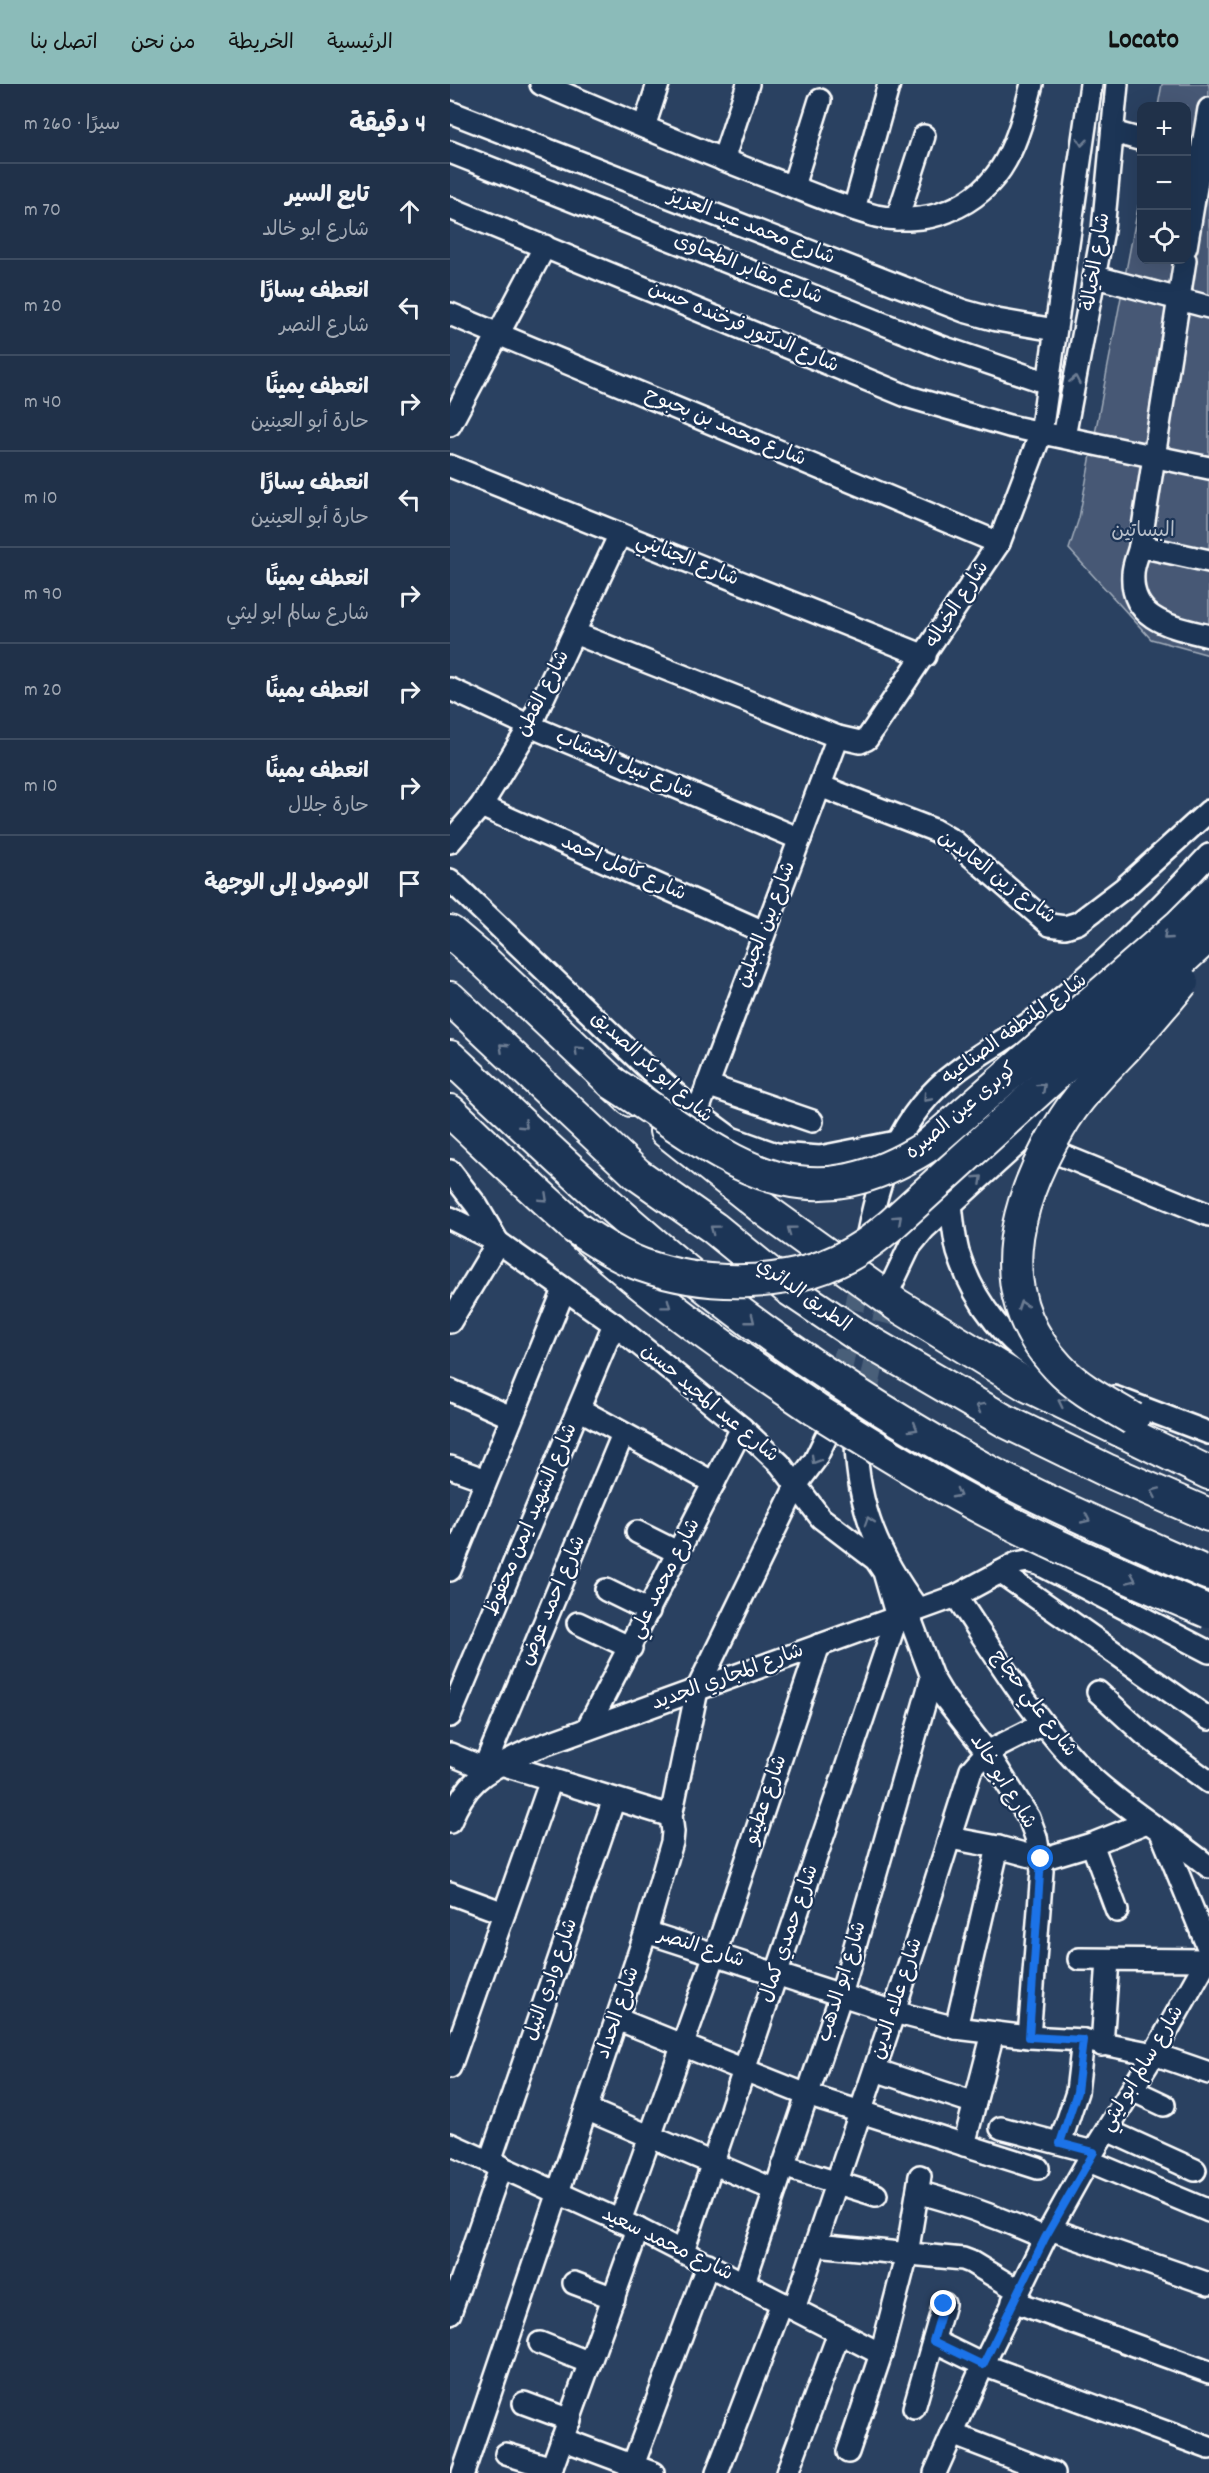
<!DOCTYPE html>
<html lang="ar">
<head>
<meta charset="utf-8">
<style>
  :root { --surface:#203149; --page:#283950; --text:#f1f3f6; --muted:#a2a9b4; --line:#3d4c61; --accent:#8bbbb9 }
  body { margin:0; font-family:Dekko,"Playpen Sans Arabic",sans-serif; background:var(--page); color:var(--text); direction:rtl }
  .controls { position:absolute; right:18px; top:18px; display:grid; overflow:hidden; border-radius:12px; box-shadow:0 6px 24px #0002 }
  .controls button { width:54px; height:54px; display:grid; place-items:center; padding:0; border:0; border-bottom:2px solid var(--line); background:var(--surface); color:var(--text); font:30px sans-serif }
  .stop { position:absolute; width:18px; height:18px; margin:-14px; border:4px solid #1a73e8; border-radius:50%; background:#fff }
  .stop.end { background:#1a73e8; border-color:#fff; box-shadow:0 2px 6px #0008 }
  .list { margin:0; padding:0; list-style:none }
  h2 { display:flex; justify-content:space-between; align-items:center; height:78px; margin:0; padding:0 24px; font-size:26px }
  h2 small { font-size:20px; font-weight:400; color:var(--muted) }
  .list li { display:grid; grid-template-columns:39px 1fr auto; gap:18px; align-items:center; box-sizing:border-box; height:96px; padding:0 24px; border-top:2px solid var(--line) }
  .list b { display:block; font-size:22px; white-space:nowrap }
  .list p { margin:0; font-size:20px; white-space:nowrap; color:var(--muted) }
  .list em { font-size:20px; font-style:normal; color:var(--muted) }
  .icon { flex:none; width:33px; height:33px; fill:none; stroke:currentColor; stroke-width:2; stroke-linecap:round; stroke-linejoin:round }
  .map { position:relative; flex:none; width:759px; height:2389px; overflow:hidden; direction:ltr }
  header { display:flex; align-items:center; gap:36px; box-sizing:border-box; height:84px; padding:0 30px; background:var(--accent); color:#111 }
  header strong { font-size:28px }
  nav { display:flex; gap:33px; margin-inline-start:auto; font-size:21px }
  main { display:flex }
  aside { flex:1; background:var(--surface) }
  .map>svg:first-child { display:block }
  .green { fill:#465975; stroke:#a2acba; stroke-width:1.5 }
  .lines { fill:none; stroke-linecap:round; stroke-linejoin:round }
  .minor-tunnel { stroke:#4a5e79; stroke-width:21; stroke-dasharray:21 10; stroke-linecap:butt }
  .minor-casing { stroke:#fff; stroke-width:26 }
  .highway-casing { stroke:#fff; stroke-width:36 }
  .minor { stroke:#1d3557; stroke-width:21 }
  .highway { stroke:#1d3557; stroke-width:32 }
  .highway-bridge-casing { stroke:#fff; stroke-width:36; stroke-linecap:butt }
  .highway-bridge { stroke:#1d3557; stroke-width:32 }
  .oneway { stroke:#6c7c92 }
  .route { stroke:#1a73e8; stroke-width:8 }
  .labels { text-anchor:middle; dominant-baseline:central; stroke-width:4.5; stroke-linejoin:round; paint-order:stroke }
  .street-label { font-size:20px; fill:#fff; stroke:#1d3557 }
  .park-label { font-size:20px; fill:#b5bdc8; stroke:#1d3557 }
</style>
</head>
<body>
<header>
<strong>Locato</strong>
<nav><a>الرئيسية</a><a>الخريطة</a><a>من نحن</a><a>اتصل بنا</a></nav>
</header>
<main>
<div class="map">
<svg width="759" height="2389" viewBox="0 0 759 2389">
  <rect width="100%" height="100%" fill="#2a4161"/>
  <filter id="ink" filterUnits="userSpaceOnUse"><feTurbulence type="fractalNoise" baseFrequency=".0167" numOctaves="2"/><feDisplacementMap in="SourceGraphic" scale="12" xChannelSelector="R" yChannelSelector="G"/><feConvolveMatrix kernelMatrix="1 2 1 2 8 2 1 2 1" color-interpolation-filters="sRGB"/></filter>
  <g filter="url(#ink)">
    <!-- green -->
    <polygon class="green" points="712,0 759,0 759,571 701,555 619,465 629,434 691,108 692,176 736,176 736,22 708,22"/>
    <g class="lines">
      <!-- minor-tunnel -->
      <g class="minor-tunnel">
        <polyline points="379,1347 412,1186"/>
        <polyline points="406,1360 440,1204"/>
      </g>
      <defs>
        <g id="minor">
          <path d="M91 0C172 34 253 69 336 100 365 111 395 124 426 132 448 137 477 136 498 127 556 104 568 54 582 0"/>
          <polyline points="0,28 514,227 547,236 605,246"/>
          <polyline points="194,43 208,0"/>
          <polyline points="663,48 692,56"/>
          <polyline points="0,68 492,263 598,299"/>
          <polyline points="273,76 298,0"/>
          <polyline points="343,102 370,16"/>
          <polyline points="0,124 459,313 559,342 759,384"/>
          <polyline points="404,125 439,0"/>
          <polyline points="447,135 474,52"/>
          <polyline points="736,163 759,25"/>
          <path d="M735 176 690 462C688 471 683 481 683 490 680 537 723 543 759 552"/>
          <polyline points="646,193 759,223"/>
          <polyline points="0,230 549,459"/>
          <polyline points="0,341 95,162"/>
          <polyline points="614,353 653,146 667,0"/>
          <polyline points="0,382 475,572"/>
          <polyline points="690,462 759,477"/>
          <polyline points="124,549 388,653 410,658 417,655 549,459 591,349 641,0"/>
          <polyline points="0,605 80,642 350,755"/>
          <polyline points="370,702 484,746 505,758 600,841 615,843 628,839 674,804 759,727"/>
          <polyline points="31,722 314,848"/>
          <polyline points="0,758 31,722 80,642 170,450"/>
          <polyline points="0,796 193,980 247,1029 281,1054 326,1070 370,1073 446,1058"/>
          <polyline points="257,1001 362,1037"/>
          <polyline points="247,1029 388,653"/>
          <polyline points="587,1061 759,1131"/>
          <polyline points="0,1087 27,1122 48,1158 0,1238"/>
          <path d="M501 1121C503 1136 504 1153 508 1168 524 1220 558 1262 605 1288"/>
          <polyline points="0,1134 48,1158 164,1240 292,1344 330,1380 371,1434 426,1476 434,1488 447,1533 233,2167"/>
          <path d="M415 1165C427 1096 448 1030 507 987 537 964 572 947 601 923 658 876 709 825 759 771"/>
          <polyline points="440,1204 460,1162 474,1145 572,1056 622,1004"/>
          <polyline points="0,1306 61,1333"/>
          <polyline points="664,1313 759,1349"/>
          <polyline points="129,1325 264,1399"/>
          <path d="M406 1360C408 1425 429 1472 467 1524"/>
          <polyline points="0,1383 36,1396"/>
          <polyline points="187,1448 229,1469"/>
          <polyline points="0,1486 114,1206"/>
          <polyline points="550,1488 759,1635"/>
          <polyline points="156,1506 199,1527"/>
          <path d="M506 1512C547 1573 585 1639 639 1691 676 1726 720 1751 759 1783"/>
          <polyline points="458,1529 482,1593 494,1613 537,1668 579,1734 586,1753 592,1787 579,1953"/>
          <polyline points="128,1539 181,1564"/>
          <polyline points="648,1608 695,1651 759,1698"/>
          <polyline points="0,1632 164,1240"/>
          <polyline points="137,1645 292,1344"/>
          <polyline points="0,1670 39,1686"/>
          <polyline points="51,1680 221,1732"/>
          <polyline points="34,1684 173,1350"/>
          <path d="M0 1738C18 1693 36 1688 77 1667L506 1512 567 1479 577 1477 589 1480 759 1568"/>
          <polyline points="711,1748 759,1866"/>
          <polyline points="500,1754 548,1763 592,1775 642,1760 697,1738"/>
          <polyline points="642,1760 667,1827"/>
          <polyline points="0,1809 54,1829"/>
          <polyline points="196,1848 444,1928 506,1944 579,1953 633,1956 704,1970 759,1989"/>
          <polyline points="629,1875 757,1876"/>
          <polyline points="167,1935 357,2011 588,2084"/>
          <polyline points="506,1944 548,1763"/>
          <polyline points="652,1961 658,1876"/>
          <polyline points="0,1983 101,1696"/>
          <polyline points="425,1986 525,2019"/>
          <polyline points="682,2006 714,2021"/>
          <polyline points="136,2025 325,2106"/>
          <polyline points="551,2044 643,2068"/>
          <polyline points="657,2046 745,2086"/>
          <polyline points="610,2059 627,2008 633,1956"/>
          <polyline points="0,2060 188,2145 431,2270"/>
          <polyline points="514,2061 543,1949"/>
          <polyline points="40,2077 164,1715"/>
          <polyline points="639,2077 759,2127"/>
          <polyline points="333,2082 426,2111"/>
          <path d="M468 2108C512 2120 553 2135 595 2154"/>
          <polyline points="170,2137 265,1870 369,1561"/>
          <polyline points="600,2145 759,2200"/>
          <polyline points="366,2161 513,2175 521,2178 569,2207"/>
          <polyline points="124,2199 164,2214"/>
          <polyline points="294,2199 391,1911 482,1593"/>
          <polyline points="563,2217 759,2288"/>
          <polyline points="344,2225 444,1928 521,1686 537,1668 593,1640"/>
          <polyline points="0,2229 51,2082"/>
          <polyline points="484,2257 533,2281 759,2364"/>
          <polyline points="90,2259 140,2279"/>
          <polyline points="74,2319 120,2336"/>
          <polyline points="464,2324 494,2220"/>
          <polyline points="502,2350 604,2389"/>
          <polyline points="112,2355 203,2389"/>
          <polyline points="398,2368 431,2270 457,2170 470,2092"/>
          <polyline points="56,2370 102,2384"/>
          <polyline points="13,2389 196,1848 222,1758 223,1748 221,1732 247,1606 347,1400 365,1376 378,1349"/>
          <polyline points="100,2389 188,2145"/>
          <polyline points="180,2389 258,2180"/>
          <polyline points="267,2389 332,2219"/>
          <polyline points="337,2389 389,2249"/>
          <polyline points="485,2389 533,2281 595,2154 643,2068 704,1970 759,1872"/>
        </g>
        <g id="highway">
          <polyline points="0,848 34,877 181,1016"/>
          <polyline points="0,914 187,1090 264,1144 339,1205 409,1252 555,1337 656,1386 759,1431"/>
          <path d="M0 973C105 1071 209 1173 327 1256 391 1301 462 1346 532 1384 605 1423 683 1456 759 1490"/>
          <path d="M0 1027C65 1088 130 1151 200 1207 253 1250 310 1288 366 1326"/>
          <polyline points="216,1047 319,1129 447,1221 577,1301 759,1389"/>
        </g>
      </defs>
      <!-- minor casing -->
      <use href="#minor" class="minor-casing"/>
      <!-- highway casing -->
      <use href="#highway" class="highway-casing"/>
      <!-- minor -->
      <use href="#minor" class="minor"/>
      <!-- highway -->
      <use href="#highway" class="highway"/>
      <defs>
        <g id="highway-bridge">
          <path d="M161 998C272 1068 342 1147 476 1063L730 841 759 812"/>
          <path d="M124 1143C146 1157 167 1172 192 1181 260 1205 350 1205 412 1163 422 1157 432 1148 441 1141L759 851"/>
          <path d="M366 1326C427 1364 488 1402 551 1434 619 1469 689 1498 759 1528"/>
          <path d="M683 1335C658 1320 628 1305 608 1283 540 1210 563 1122 609 1044 626 1014 652 988 676 963 695 942 714 920 732 898"/>
        </g>
      </defs>
      <!-- highway-bridge casing -->
      <use href="#highway-bridge" class="highway-bridge-casing"/>
      <!-- highway-bridge -->
      <use href="#highway-bridge" class="highway-bridge"/>
    </g>
    <!-- one-way arrows -->
    <defs><path id="oneway-chevron" d="M-2-3.5L2.5 0L-2 3.5" fill="none" stroke-width="1.6" stroke-linecap="round" stroke-linejoin="round" transform="scale(1.5)"/></defs>
    <g class="oneway">
      <use href="#oneway-chevron" transform="translate(632 58) rotate(97)"/>
      <use href="#oneway-chevron" transform="translate(625 296) rotate(-79)"/>
      <use href="#oneway-chevron" transform="translate(717 852) rotate(139)"/>
      <use href="#oneway-chevron" transform="translate(53 963) rotate(-137)"/>
      <use href="#oneway-chevron" transform="translate(128 966) rotate(-136)"/>
      <use href="#oneway-chevron" transform="translate(592 1003) rotate(-42)"/>
      <use href="#oneway-chevron" transform="translate(477 1014) rotate(132)"/>
      <use href="#oneway-chevron" transform="translate(74 1041) rotate(43)"/>
      <use href="#oneway-chevron" transform="translate(529 1095) rotate(-43)"/>
      <use href="#oneway-chevron" transform="translate(94 1114) rotate(43)"/>
      <use href="#oneway-chevron" transform="translate(448 1135) rotate(-42)"/>
      <use href="#oneway-chevron" transform="translate(264 1145) rotate(-143)"/>
      <use href="#oneway-chevron" transform="translate(341 1146) rotate(-143)"/>
      <use href="#oneway-chevron" transform="translate(217 1221) rotate(37)"/>
      <use href="#oneway-chevron" transform="translate(572 1221) rotate(-108)"/>
      <use href="#oneway-chevron" transform="translate(301 1236) rotate(38)"/>
      <use href="#oneway-chevron" transform="translate(612 1318) rotate(-154)"/>
      <use href="#oneway-chevron" transform="translate(530 1323) rotate(-151)"/>
      <use href="#oneway-chevron" transform="translate(464 1344) rotate(31)"/>
      <use href="#oneway-chevron" transform="translate(365 1376) rotate(121)"/>
      <use href="#oneway-chevron" transform="translate(705 1408) rotate(-156)"/>
      <use href="#oneway-chevron" transform="translate(507 1410) rotate(28)"/>
      <use href="#oneway-chevron" transform="translate(636 1435) rotate(25)"/>
      <use href="#oneway-chevron" transform="translate(419 1437) rotate(-108)"/>
      <use href="#oneway-chevron" transform="translate(682 1495) rotate(23)"/>
    </g>
  </g>
  <g class="lines" filter="url(#ink)">
    <!-- route -->
    <polyline class="route" points="494,2220 483,2257 533,2281 595,2154 644,2068 610,2059 627,2008 633,1956 579,1953 591,1775"/>
  </g>
  <g class="labels">
    <!-- street labels -->
    <g class="street-label">
      <text transform="translate(301 144) rotate(21)">شارع محمد عبد العزيز</text>
      <text transform="translate(647 178) rotate(-81)">شارع الخيالة</text>
      <text transform="translate(298 186) rotate(22)">شارع مقابر الطحاوى</text>
      <text transform="translate(293 244) rotate(23)">شارع الدكتور فرخنده حسن</text>
      <text transform="translate(275 344) rotate(23)">شارع محمد بن بحبوح</text>
      <text transform="translate(237 477) rotate(22)">شارع الجنايني</text>
      <text transform="translate(508 521) rotate(-57)">شارع الخياله</text>
      <text transform="translate(94 610) rotate(-63)">شارع القطن</text>
      <text transform="translate(174 682) rotate(23)">شارع نبيل الخشاب</text>
      <text transform="translate(173 785) rotate(24)">شارع كامل احمد</text>
      <text transform="translate(546 794) rotate(37)">شارع زين العابدين</text>
      <text transform="translate(317 841) rotate(-69)">شارع بين الجبلين</text>
      <text transform="translate(565 946) rotate(-36)">شارع المنطقه الصناعيه</text>
      <text transform="translate(201 984) rotate(42)">شارع ابو بكر الصديق</text>
      <text transform="translate(512 1028) rotate(-40)">كوبرى عين الصيره</text>
      <text transform="translate(353 1212) rotate(36)">الطريق الدائري</text>
      <text transform="translate(259 1320) rotate(40)">شارع عبد المجيد حسن</text>
      <text transform="translate(82 1436) rotate(-67)">شارع الشهيد ايمن محفوظ</text>
      <text transform="translate(216 1495) rotate(-63)">شارع محمد علي</text>
      <text transform="translate(104 1517) rotate(-67)">شارع احمد عوض</text>
      <text transform="translate(278 1594) rotate(-20)">شارع المجاري الجديد</text>
      <text transform="translate(583 1620) rotate(53)">شارع علي حجاج</text>
      <text transform="translate(552 1698) rotate(58)">شارع ابو خالد</text>
      <text transform="translate(317 1716) rotate(-71)">شارع عطيتو</text>
      <text transform="translate(340 1850) rotate(-71)">شارع حمدي كمال</text>
      <text transform="translate(251 1865) rotate(18)">شارع النصر</text>
      <text transform="translate(102 1896) rotate(-71)">شارع وادي النيل</text>
      <text transform="translate(393 1898) rotate(-73)">شارع ابو الدهب</text>
      <text transform="translate(448 1915) rotate(-72)">شارع علاء الدين</text>
      <text transform="translate(169 1929) rotate(-71)">شارع الحداد</text>
      <text transform="translate(693 1985) rotate(-59)">شارع سالم ابو ليثي</text>
      <text transform="translate(217 2161) rotate(26)">شارع محمد سعيد</text>
    </g>
    <!-- park labels -->
    <g class="park-label">
      <text x="693" y="448">البساتين</text>
    </g>
  </g>
</svg>
<div class="controls">
<button>+</button>
<button>−</button>
<button><svg class="icon" aria-label="locate" viewBox="0 0 24 24"><circle cx="12" cy="12" r="6"/><path d="M12 2v4M12 18v4M2 12h4M18 12h4"/></svg></button>
</div>
<div class="stop" style="left:591px;top:1775px"></div>
<div class="stop end" style="left:494px;top:2220px"></div>
</div>
<aside>
<h2>4 دقيقة<small>سيرًا · 260 m</small></h2>
<ul class="list">
<li><svg class="icon" aria-label="ahead" viewBox="0 0 24 24"><path d="M12 20V5M6 11l6-6 6 6"/></svg><div><b>تابع السير</b><p>شارع ابو خالد</p></div><em>70 m</em></li>
<li><svg class="icon" aria-label="left" viewBox="0 0 24 24"><path d="M17 20v-9H6M10 6l-5 5 5 5"/></svg><div><b>انعطف يسارًا</b><p>شارع النصر</p></div><em>20 m</em></li>
<li><svg class="icon" aria-label="right" viewBox="0 0 24 24"><path d="M7 20v-9h11M14 6l5 5-5 5"/></svg><div><b>انعطف يمينًا</b><p>حارة أبو العينين</p></div><em>40 m</em></li>
<li><svg class="icon" aria-label="left" viewBox="0 0 24 24"><path d="M17 20v-9H6M10 6l-5 5 5 5"/></svg><div><b>انعطف يسارًا</b><p>حارة أبو العينين</p></div><em>10 m</em></li>
<li><svg class="icon" aria-label="right" viewBox="0 0 24 24"><path d="M7 20v-9h11M14 6l5 5-5 5"/></svg><div><b>انعطف يمينًا</b><p>شارع سالم ابو ليثي</p></div><em>90 m</em></li>
<li><svg class="icon" aria-label="right" viewBox="0 0 24 24"><path d="M7 20v-9h11M14 6l5 5-5 5"/></svg><div><b>انعطف يمينًا</b></div><em>20 m</em></li>
<li><svg class="icon" aria-label="right" viewBox="0 0 24 24"><path d="M7 20v-9h11M14 6l5 5-5 5"/></svg><div><b>انعطف يمينًا</b><p>حارة جلال</p></div><em>10 m</em></li>
<li><svg class="icon" aria-label="arrive" viewBox="0 0 24 24"><path d="M6 21V4h12l-3 4 3 4H6"/></svg><div><b>الوصول إلى الوجهة</b></div></li>
</ul>
</aside>
</main>
</body>
</html>
